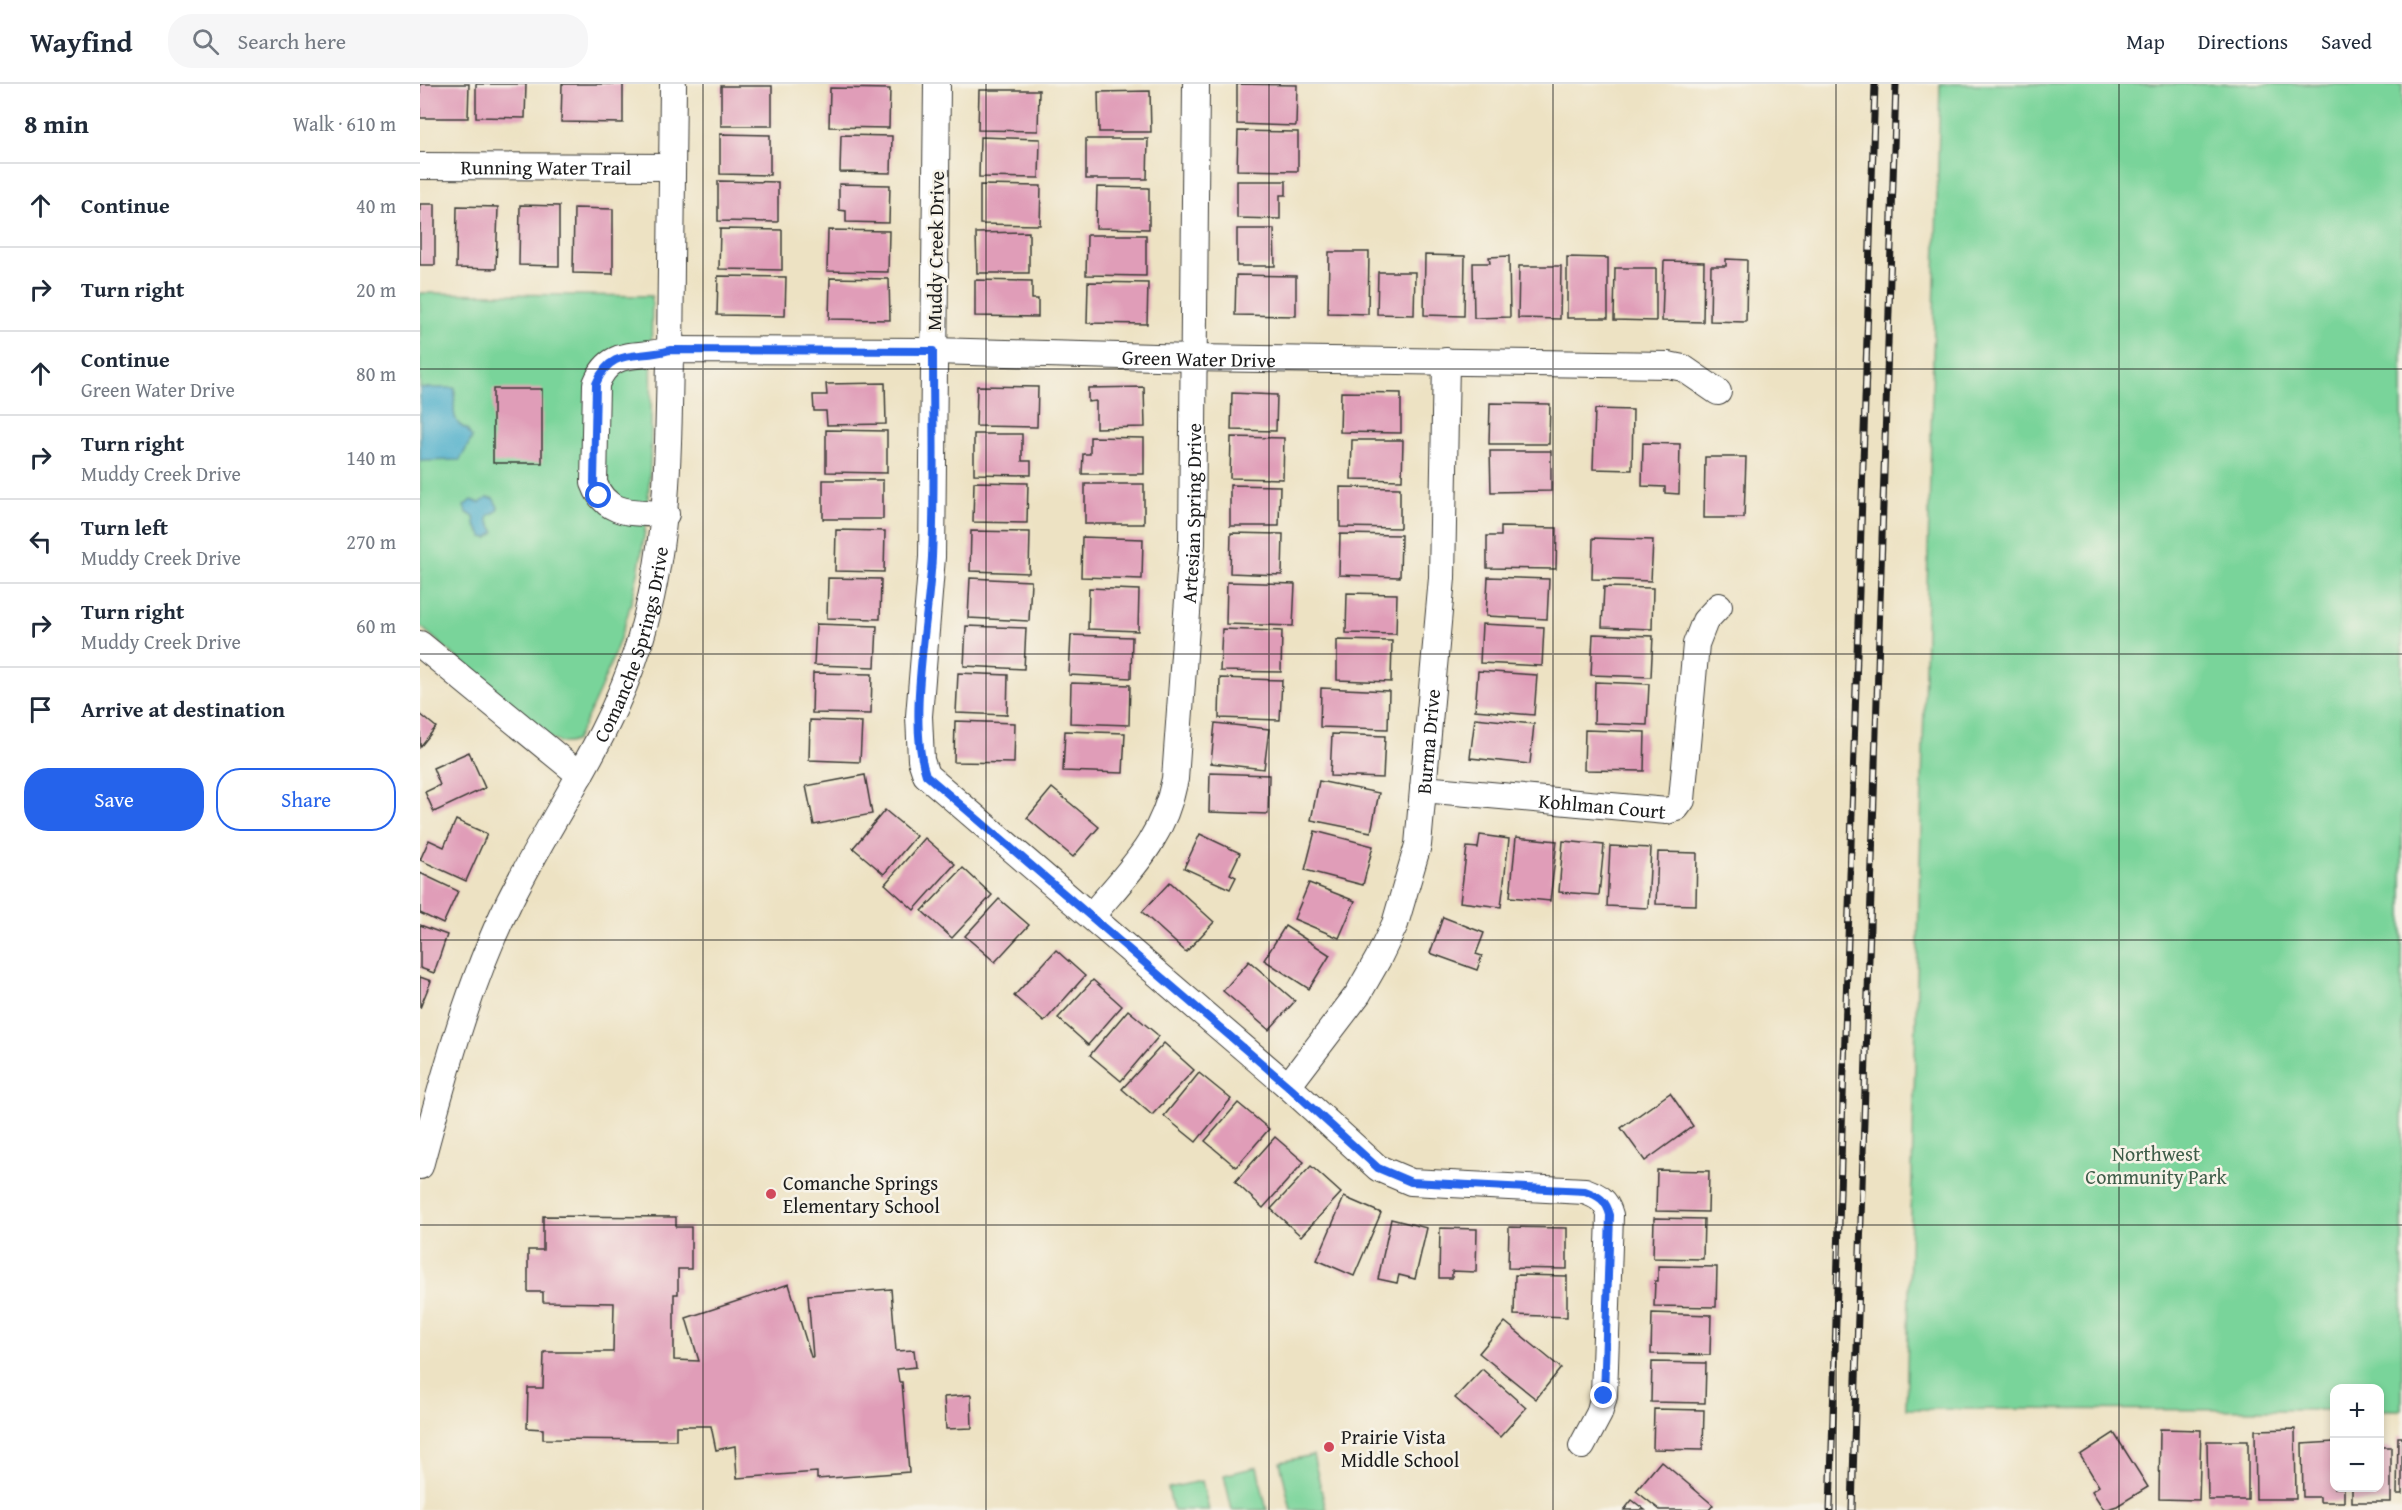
<!DOCTYPE html>
<html lang="en">
<head>
<meta charset="utf-8">
<style>
  :root { --surface:#fff; --page:#f6f6f7; --text:#1f2937; --muted:#747a83; --line:#e0e1e3; --accent:#2563eb }
  body { margin:0; font-family:"Gentium Book Plus",serif; background:var(--page); color:var(--text) }
  .controls { position:absolute; right:18px; bottom:18px; display:grid; overflow:hidden; border-radius:12px; box-shadow:0 3px 9px #0003 }
  .controls button { width:54px; height:54px; display:grid; place-items:center; padding:0; border:0; border-bottom:2px solid var(--line); background:var(--surface); color:var(--text); font:30px sans-serif }
  .stop { position:absolute; width:18px; height:18px; margin:-14px; border:4px solid #2563eb; border-radius:50%; background:#fff }
  .stop.end { background:#2563eb; border-color:#fff; box-shadow:0 2px 6px #0008 }
  .list { margin:0; padding:0; list-style:none }
  h2 { display:flex; justify-content:space-between; align-items:center; height:78px; margin:0; padding:0 24px; font-size:26px }
  h2 small { font-size:20px; font-weight:400; color:var(--muted) }
  .list li { display:grid; grid-template-columns:39px 1fr auto; gap:18px; align-items:center; box-sizing:border-box; height:84px; padding:0 24px; border-top:2px solid var(--line) }
  .list b { display:block; font-size:22px; white-space:nowrap }
  .list p { margin:0; font-size:20px; white-space:nowrap; color:var(--muted) }
  .list em { font-size:20px; font-style:normal; color:var(--muted) }
  .actions { display:flex; gap:12px; padding:18px 24px }
  .actions a { flex:1; padding:14px 0; border:2px solid var(--accent); border-radius:24px; text-align:center; font-size:21px; color:var(--accent) }
  .actions .main { background:var(--accent); color:#fff }
  .icon { flex:none; width:33px; height:33px; fill:none; stroke:currentColor; stroke-width:2; stroke-linecap:round; stroke-linejoin:round }
  .map { position:relative; flex:none; width:1982px; height:1426px; overflow:hidden }
  header { display:flex; align-items:center; gap:36px; box-sizing:border-box; height:84px; padding:0 30px; background:var(--surface); border-bottom:2px solid var(--line) }
  header strong { font-size:28px }
  nav { display:flex; gap:33px; margin-inline-start:auto; font-size:21px }
  .search { width:420px; height:54px; background:var(--page); display:flex; align-items:center; gap:15px; box-sizing:border-box; padding:0 21px; border-radius:24px; color:var(--muted); font-size:22px }
  main { display:flex }
  aside { flex:1; background:var(--surface) }
  .map>svg:first-child { display:block }
  .green { fill:#79d49a; stroke:#4a785b; stroke-width:1.5 }
  .water { fill:#4baeca; stroke:#346573; stroke-width:1.5 }
  .building { fill:#e09db8 }
  .lines { fill:none; stroke-linecap:round; stroke-linejoin:round }
  .minor-casing { stroke:#3b3a35; stroke-width:28 }
  .minor { stroke:#fff; stroke-width:26 }
  .rail-casing { stroke:#1c1c1c; stroke-width:7 }
  .rail { stroke:#f7f3e8; stroke-width:4.5; stroke-dasharray:14; stroke-linecap:butt }
  .route { stroke:#2563eb; stroke-width:8 }
  .grid { fill:none; stroke:#1c1c1c; stroke-width:1.5; stroke-opacity:0.55 }
  .poi-dot { fill:#d1495b; stroke:#f7f3e8; stroke-width:2 }
  .labels { text-anchor:middle; dominant-baseline:central; stroke-width:5; stroke-linejoin:round; paint-order:stroke }
  .street-label { font-size:20px; fill:#1c1c1c; stroke:#f7f3e8 }
  .park-label { font-size:20px; fill:#3d5c48; stroke:#f7f3e8 }
  .poi-label { font-size:20px; fill:#1c1c1c; stroke:#f7f3e8; text-anchor:start }
</style>
</head>
<body>
<header>
<strong>Wayfind</strong>
<div class="search"><svg class="icon" aria-label="search" viewBox="0 0 24 24"><circle cx="10" cy="10" r="6"/><path d="M15 15l6 6"/></svg>Search here</div>
<nav><a>Map</a><a>Directions</a><a>Saved</a></nav>
</header>
<main>
<aside>
<h2>8 min<small>Walk · 610 m</small></h2>
<ul class="list">
<li><svg class="icon" aria-label="ahead" viewBox="0 0 24 24"><path d="M12 20V5M6 11l6-6 6 6"/></svg><div><b>Continue</b></div><em>40 m</em></li>
<li><svg class="icon" aria-label="right" viewBox="0 0 24 24"><path d="M7 20v-9h11M14 6l5 5-5 5"/></svg><div><b>Turn right</b></div><em>20 m</em></li>
<li><svg class="icon" aria-label="ahead" viewBox="0 0 24 24"><path d="M12 20V5M6 11l6-6 6 6"/></svg><div><b>Continue</b><p>Green Water Drive</p></div><em>80 m</em></li>
<li><svg class="icon" aria-label="right" viewBox="0 0 24 24"><path d="M7 20v-9h11M14 6l5 5-5 5"/></svg><div><b>Turn right</b><p>Muddy Creek Drive</p></div><em>140 m</em></li>
<li><svg class="icon" aria-label="left" viewBox="0 0 24 24"><path d="M17 20v-9H6M10 6l-5 5 5 5"/></svg><div><b>Turn left</b><p>Muddy Creek Drive</p></div><em>270 m</em></li>
<li><svg class="icon" aria-label="right" viewBox="0 0 24 24"><path d="M7 20v-9h11M14 6l5 5-5 5"/></svg><div><b>Turn right</b><p>Muddy Creek Drive</p></div><em>60 m</em></li>
<li><svg class="icon" aria-label="arrive" viewBox="0 0 24 24"><path d="M6 21V4h12l-3 4 3 4H6"/></svg><div><b>Arrive at destination</b></div></li>
</ul>
<div class="actions"><a class="main">Save</a><a>Share</a></div>
</aside>
<div class="map">
<svg width="1982" height="1426" viewBox="0 0 1982 1426">
  <rect width="100%" height="100%" fill="#f7f3e8"/>
  <filter id="ink" filterUnits="userSpaceOnUse"><feTurbulence type="fractalNoise" baseFrequency=".0167" numOctaves="2"/><feDisplacementMap in="SourceGraphic" scale="12" xChannelSelector="R" yChannelSelector="G"/><feConvolveMatrix kernelMatrix="1 2 1 2 8 2 1 2 1" color-interpolation-filters="sRGB"/></filter>
  <filter id="wash" filterUnits="userSpaceOnUse"><feTurbulence type="fractalNoise" baseFrequency=".008" numOctaves="4" result="noise"/><feDisplacementMap in="SourceGraphic" scale="24" xChannelSelector="R" yChannelSelector="G"/><feGaussianBlur stdDeviation="1.35" result="paint"/><feColorMatrix in="noise" values="0 0 0 0 0 0 0 0 0 0 0 0 0 0 0 0 0 1.4 0 .05"/><feComposite in="paint" operator="in"/></filter>
  <g filter="url(#wash)">
    <rect width="100%" height="100%" fill="#ede2c3"/>
    <!-- green -->
    <g class="green">
      <polygon points="1520,0 1982,0 1982,1326 1960,1326 1960,1304 1914,1304 1914,1326 1486,1325"/>
      <path d="M0 209 232 212C230 296 235 384 222 467 212 534 187 596 156 656 145 662 140 659 129 654L0 542Z"/>
      <polygon points="893,1371 906,1426 871,1426 860,1378"/>
      <polygon points="837,1383 847,1426 812,1426 804,1391"/>
      <polygon points="782,1397 789,1426 753,1426 748,1404"/>
    </g>
    <!-- water -->
    <g class="water">
      <path d="M0 304H35C35 321 29 339 47 345L52 354 40 376 0 377Z"/>
      <polygon points="67,414 73,414 78,423 77,427 68,432 68,437 75,448 68,454 63,453 55,441 54,433 46,428 44,422 51,416 60,419"/>
    </g>
    <g id="blocks">
      <!-- building -->
      <g class="building">
        <polygon points="0,0 49,0 48,34 0,34"/>
        <polygon points="56,0 106,0 105,34 56,33"/>
        <polygon points="142,0 203,0 203,39 141,38"/>
        <polygon points="817,0 877,1 876,42 817,40"/>
        <rect x="301" y="2" width="51" height="40"/>
        <polygon points="410,4 470,5 469,44 409,43"/>
        <polygon points="559,6 619,6 618,47 558,46"/>
        <polygon points="730,7 731,48 679,48 678,8"/>
        <polygon points="818,47 878,48 878,87 817,86"/>
        <polygon points="300,50 350,51 350,91 300,90"/>
        <polygon points="421,51 472,52 471,89 420,88"/>
        <polygon points="560,53 620,55 619,94 559,93"/>
        <polygon points="666,55 728,55 727,95 666,95"/>
        <polygon points="298,97 358,98 358,138 298,137"/>
        <polygon points="817,97 866,97 866,111 860,111 860,135 817,134"/>
        <polygon points="419,100 470,101 469,139 426,138 426,127 419,126"/>
        <polygon points="560,101 621,102 620,141 560,140"/>
        <polygon points="677,103 729,104 729,145 676,144"/>
        <rect x="0" y="120" width="15" height="61"/>
        <polygon points="100,121 139,122 139,182 99,181"/>
        <polygon points="37,122 78,123 76,185 36,184"/>
        <polygon points="154,124 193,125 193,190 153,189"/>
        <polygon points="300,145 362,146 362,186 299,185"/>
        <polygon points="817,145 854,145 855,182 817,182"/>
        <polygon points="408,146 469,147 468,188 407,187"/>
        <polygon points="609,148 609,189 557,189 556,149"/>
        <polygon points="667,151 726,151 726,192 666,191"/>
        <polygon points="909,168 949,168 948,230 908,229"/>
        <polygon points="1005,171 1045,172 1044,232 1004,231"/>
        <polygon points="1089,172 1090,233 1054,234 1053,179 1070,179 1069,173"/>
        <polygon points="1147,173 1188,174 1188,234 1147,234"/>
        <polygon points="1306,175 1327,176 1326,238 1290,237 1291,182 1306,182"/>
        <polygon points="1244,177 1284,178 1283,238 1242,237"/>
        <polygon points="1099,182 1141,182 1140,235 1098,234"/>
        <polygon points="1195,184 1236,184 1236,237 1194,236"/>
        <polygon points="958,188 995,188 994,231 957,230"/>
        <polygon points="816,191 876,192 876,232 815,231"/>
        <polygon points="298,192 366,193 365,232 297,231"/>
        <polygon points="410,194 469,195 470,236 409,235"/>
        <polygon points="555,196 612,197 612,215 618,215 618,233 555,232"/>
        <polygon points="668,198 728,199 727,240 667,239"/>
        <polygon points="465,299 466,340 407,341 406,327 394,327 393,311 407,311 406,300"/>
        <polygon points="557,302 618,303 617,343 556,342"/>
        <polygon points="724,303 725,343 676,344 676,317 668,318 668,304"/>
        <rect x="73" y="305" width="49" height="74"/>
        <polygon points="921,308 981,309 981,349 920,348"/>
        <polygon points="812,309 857,311 856,347 811,346"/>
        <polygon points="1070,319 1130,320 1129,360 1069,360"/>
        <polygon points="1175,325 1213,326 1212,386 1173,385"/>
        <polygon points="406,346 467,347 467,389 406,388"/>
        <polygon points="554,350 602,350 602,377 611,377 611,391 554,390"/>
        <polygon points="670,353 724,354 724,390 662,390 663,370 670,370"/>
        <polygon points="811,353 864,354 863,395 810,394"/>
        <polygon points="932,356 983,356 982,396 931,395"/>
        <polygon points="1223,359 1260,360 1259,410 1245,409 1245,403 1222,402"/>
        <polygon points="1070,367 1131,367 1131,407 1071,408"/>
        <polygon points="1285,373 1326,373 1324,434 1284,434"/>
        <rect x="403" y="396" width="60" height="39"/>
        <polygon points="554,398 608,399 607,439 553,438"/>
        <rect x="665" y="400" width="59" height="40"/>
        <polygon points="810,401 860,402 859,442 810,442"/>
        <polygon points="920,403 980,404 980,444 920,443"/>
        <polygon points="1081,443 1137,444 1136,485 1067,484 1067,452 1081,452"/>
        <polygon points="416,446 465,447 464,488 415,487"/>
        <polygon points="551,447 610,448 609,489 550,487"/>
        <polygon points="811,449 863,450 862,491 810,489"/>
        <polygon points="920,450 981,451 980,493 919,491"/>
        <polygon points="662,453 723,455 722,495 661,493"/>
        <polygon points="1173,454 1233,456 1231,497 1172,495"/>
        <polygon points="1068,493 1129,495 1127,535 1066,532"/>
        <polygon points="408,494 461,495 460,535 407,534"/>
        <polygon points="550,494 611,497 609,537 548,534"/>
        <polygon points="807,498 875,500 873,542 806,540"/>
        <polygon points="1184,503 1233,504 1232,545 1182,543"/>
        <polygon points="669,504 719,506 718,547 668,545"/>
        <polygon points="927,509 977,510 976,550 926,549"/>
        <polygon points="396,540 457,542 455,583 394,581"/>
        <polygon points="1062,540 1124,543 1122,582 1060,579"/>
        <polygon points="546,542 606,544 604,585 544,582"/>
        <polygon points="802,545 862,547 861,588 800,587"/>
        <polygon points="1173,550 1233,552 1231,593 1171,591"/>
        <polygon points="651,551 712,553 711,594 649,591"/>
        <polygon points="917,556 972,557 971,598 917,596"/>
        <polygon points="1058,587 1117,591 1114,631 1055,626"/>
        <polygon points="393,589 452,590 451,630 392,629"/>
        <polygon points="538,589 588,591 587,631 536,629"/>
        <polygon points="800,594 862,596 860,636 799,634"/>
        <polygon points="1175,598 1229,600 1227,641 1174,639"/>
        <polygon points="651,599 710,601 709,641 650,639"/>
        <polygon points="901,604 969,607 968,645 900,643"/>
        <polygon points="0,630 16,643 0,663"/>
        <polygon points="1055,634 1114,640 1110,680 1050,674"/>
        <polygon points="390,636 442,638 440,678 389,676"/>
        <polygon points="535,637 595,639 594,679 534,678"/>
        <polygon points="795,639 849,645 844,685 791,679"/>
        <polygon points="1165,646 1225,648 1224,687 1164,686"/>
        <polygon points="645,647 705,649 703,689 643,687"/>
        <polygon points="912,650 965,652 963,694 910,692"/>
        <polygon points="49,668 65,704 14,728 5,708 20,701 13,684"/>
        <polygon points="790,689 849,691 848,730 789,728"/>
        <polygon points="445,691 452,730 394,741 386,702"/>
        <polygon points="899,697 959,709 951,748 891,736"/>
        <polygon points="632,704 679,743 653,773 607,734"/>
        <polygon points="465,726 496,752 464,790 433,764"/>
        <polygon points="36,736 67,750 46,797 0,776 9,756 24,763"/>
        <polygon points="895,747 953,762 943,801 885,786"/>
        <polygon points="780,750 820,769 810,790 816,793 810,805 764,784"/>
        <polygon points="1060,751 1089,755 1081,823 1040,818 1047,763 1058,764"/>
        <polygon points="1096,753 1137,757 1130,817 1090,813"/>
        <polygon points="505,754 535,780 494,826 465,800"/>
        <polygon points="1143,757 1184,761 1179,811 1139,808"/>
        <polygon points="1190,762 1231,764 1228,824 1187,822"/>
        <polygon points="1238,768 1277,769 1276,821 1236,820"/>
        <polygon points="543,784 572,811 532,854 502,827"/>
        <polygon points="0,789 38,807 23,840 0,829"/>
        <polygon points="750,798 794,838 766,868 722,828"/>
        <polygon points="889,799 935,817 919,854 874,835"/>
        <polygon points="579,815 609,841 575,878 545,852"/>
        <polygon points="1023,833 1064,849 1056,870 1062,872 1057,886 1010,869"/>
        <polygon points="0,841 27,851 14,889 0,884"/>
        <polygon points="865,842 910,871 889,905 844,876"/>
        <polygon points="636,866 665,892 624,938 594,912"/>
        <polygon points="829,877 875,917 849,946 803,907"/>
        <polygon points="0,893 11,897 0,924"/>
        <polygon points="673,896 702,922 668,961 638,934"/>
        <polygon points="708,926 739,952 701,997 670,971"/>
        <polygon points="744,959 774,986 732,1031 702,1005"/>
        <polygon points="779,989 811,1015 776,1058 744,1032"/>
        <polygon points="1250,1009 1273,1042 1225,1077 1201,1044"/>
        <polygon points="818,1019 849,1045 816,1083 785,1057"/>
        <polygon points="855,1053 884,1078 843,1124 815,1098"/>
        <polygon points="891,1082 921,1109 881,1152 851,1125"/>
        <polygon points="1237,1086 1289,1087 1288,1128 1236,1127"/>
        <polygon points="924,1113 961,1129 934,1192 897,1176"/>
        <polygon points="123,1132 256,1133 256,1143 271,1143 271,1185 258,1185 258,1210 254,1210 254,1276 279,1277 266,1234 369,1200 391,1273 393,1273 388,1211 471,1205 476,1267 494,1266 496,1283 477,1285 479,1298 482,1298 489,1388 397,1395 397,1388 317,1394 315,1362 296,1366 291,1342 256,1342 256,1356 123,1355 123,1345 107,1344 108,1304 123,1304 124,1268 193,1268 194,1219 123,1218 123,1208 108,1208 108,1166 123,1166"/>
        <polygon points="1234,1134 1284,1135 1283,1175 1233,1174"/>
        <polygon points="971,1135 1007,1144 995,1195 979,1191 977,1199 958,1195"/>
        <polygon points="1089,1143 1147,1144 1147,1185 1088,1184"/>
        <polygon points="1020,1144 1057,1145 1056,1188 1032,1187 1032,1194 1019,1194"/>
        <polygon points="1238,1182 1297,1183 1296,1223 1234,1222 1235,1197 1238,1197"/>
        <polygon points="1095,1191 1147,1192 1147,1233 1094,1231"/>
        <polygon points="1232,1229 1291,1231 1290,1271 1231,1270"/>
        <polygon points="1085,1238 1141,1284 1116,1315 1059,1269"/>
        <polygon points="1232,1278 1286,1279 1285,1319 1231,1318"/>
        <polygon points="1062,1285 1106,1324 1080,1353 1035,1314"/>
        <polygon points="551,1311 552,1344 526,1345 524,1313"/>
        <polygon points="1234,1325 1284,1326 1283,1366 1233,1365"/>
        <polygon points="1740,1345 1781,1346 1779,1416 1739,1415"/>
        <polygon points="1875,1345 1876,1415 1836,1415 1835,1346"/>
        <polygon points="1694,1349 1728,1403 1697,1422 1684,1426 1672,1407 1679,1402 1660,1371"/>
        <polygon points="1978,1353 1982,1353 1982,1410 1977,1410"/>
        <polygon points="1787,1357 1828,1357 1828,1416 1788,1416"/>
        <polygon points="1914,1358 1914,1404 1924,1404 1924,1418 1900,1418 1900,1413 1883,1413 1882,1360"/>
        <polygon points="1960,1363 1971,1363 1971,1418 1932,1418 1932,1404 1960,1404"/>
        <polygon points="1241,1377 1293,1421 1289,1426 1240,1426 1216,1407"/>
        <polygon points="1212,1416 1225,1426 1204,1426"/>
      </g>
    </g>
  </g>
  <g filter="url(#ink)">
    <use href="#blocks" fill-opacity="0" stroke="#3b3a35" stroke-width="1.5"/>
    <g class="lines">
      <defs>
        <g id="minor">
          <path d="M517 0 512 473 499 632 501 676 506 691 868 1002 958 1084 991 1098 1165 1107C1178 1112 1186 1116 1190 1131L1184 1312 1179 1330 1162 1362"/>
          <path id="s1" d="M0 82 252 83"/>
          <path id="s2" d="M246 430C216 428 186 433 174 399L176 300C191 262 218 276 250 266L513 267 773 274 1248 281 1263 284 1298 308"/>
          <polyline points="0,560 160,691"/>
          <path id="s3" d="M1003 705 1247 727 1256 724 1262 716 1276 560 1285 537 1299 522"/>
          <path id="s4" d="M672 831C710 786 743 756 755 695L772 460 776 0"/>
          <path id="s5" d="M868 1002 938 910 958 875 975 840 998 761 1022 494 1026 277"/>
          <path id="s6" d="M0 1082C24 993 48 901 89 818 132 732 191 652 219 560 249 461 248 374 250 273 251 182 252 91 253 0"/>
        </g>
      </defs>
      <!-- minor casing -->
      <use href="#minor" class="minor-casing"/>
      <!-- minor -->
      <use href="#minor" class="minor"/>
      <defs>
        <g id="rail">
          <polyline points="1410,1426 1455,0"/>
          <polyline points="1432,1426 1476,0"/>
        </g>
      </defs>
      <!-- rail casing -->
      <use href="#rail" class="rail-casing"/>
      <!-- rail -->
      <use href="#rail" class="rail"/>
    </g>
  </g>
  <g class="lines" filter="url(#ink)">
    <!-- route -->
    <path class="route" d="M179 412 174 399 176 300C191 262 218 276 250 266L513 267C513 335 515 405 512 473 509 534 487 636 506 691L868 1002 958 1084 991 1098 1165 1107C1179 1112 1186 1116 1190 1131L1184 1312"/>
  </g>
  <!-- grid -->
  <path class="grid" d="M283 0V1426M566 0V1426M849 0V1426M1133 0V1426M1416 0V1426M1699 0V1426M0 285H1982M0 570H1982M0 856H1982M0 1141H1982"/>
  <!-- markers -->
  <g class="poi-dot">
    <circle cx="351" cy="1110" r="6"/>
    <circle cx="909" cy="1363" r="6"/>
  </g>
  <g class="labels">
    <!-- street labels -->
    <g class="street-label">
      <text stroke="none"><textPath href="#s1" startOffset="126">Running Water Trail</textPath></text>
      <text transform="translate(515 167) rotate(-89)">Muddy Creek Drive</text>
      <text stroke="none"><textPath href="#s2" startOffset="800">Green Water Drive</textPath></text>
      <text stroke="none"><textPath href="#s4" startOffset="428">Artesian Spring Drive</textPath></text>
      <text stroke="none"><textPath href="#s6" startOffset="566">Comanche Springs Drive</textPath></text>
      <text stroke="none"><textPath href="#s5" startOffset="381">Burma Drive</textPath></text>
      <text stroke="none"><textPath href="#s3" startOffset="180">Kohlman Court</textPath></text>
    </g>
    <!-- park labels -->
    <g class="park-label">
      <text x="1736" y="1069">Northwest<tspan x="1736" dy="23">Community Park</tspan></text>
    </g>
    <!-- poi labels -->
    <g class="poi-label">
      <text x="363" y="1098">Comanche Springs<tspan x="363" dy="23">Elementary School</tspan></text>
      <text x="921" y="1352">Prairie Vista<tspan x="921" dy="23">Middle School</tspan></text>
    </g>
  </g>
</svg>
<div class="controls">
<button>+</button>
<button>−</button>
</div>
<div class="stop" style="left:179px;top:412px"></div>
<div class="stop end" style="left:1184px;top:1312px"></div>
</div>
</main>
</body>
</html>
